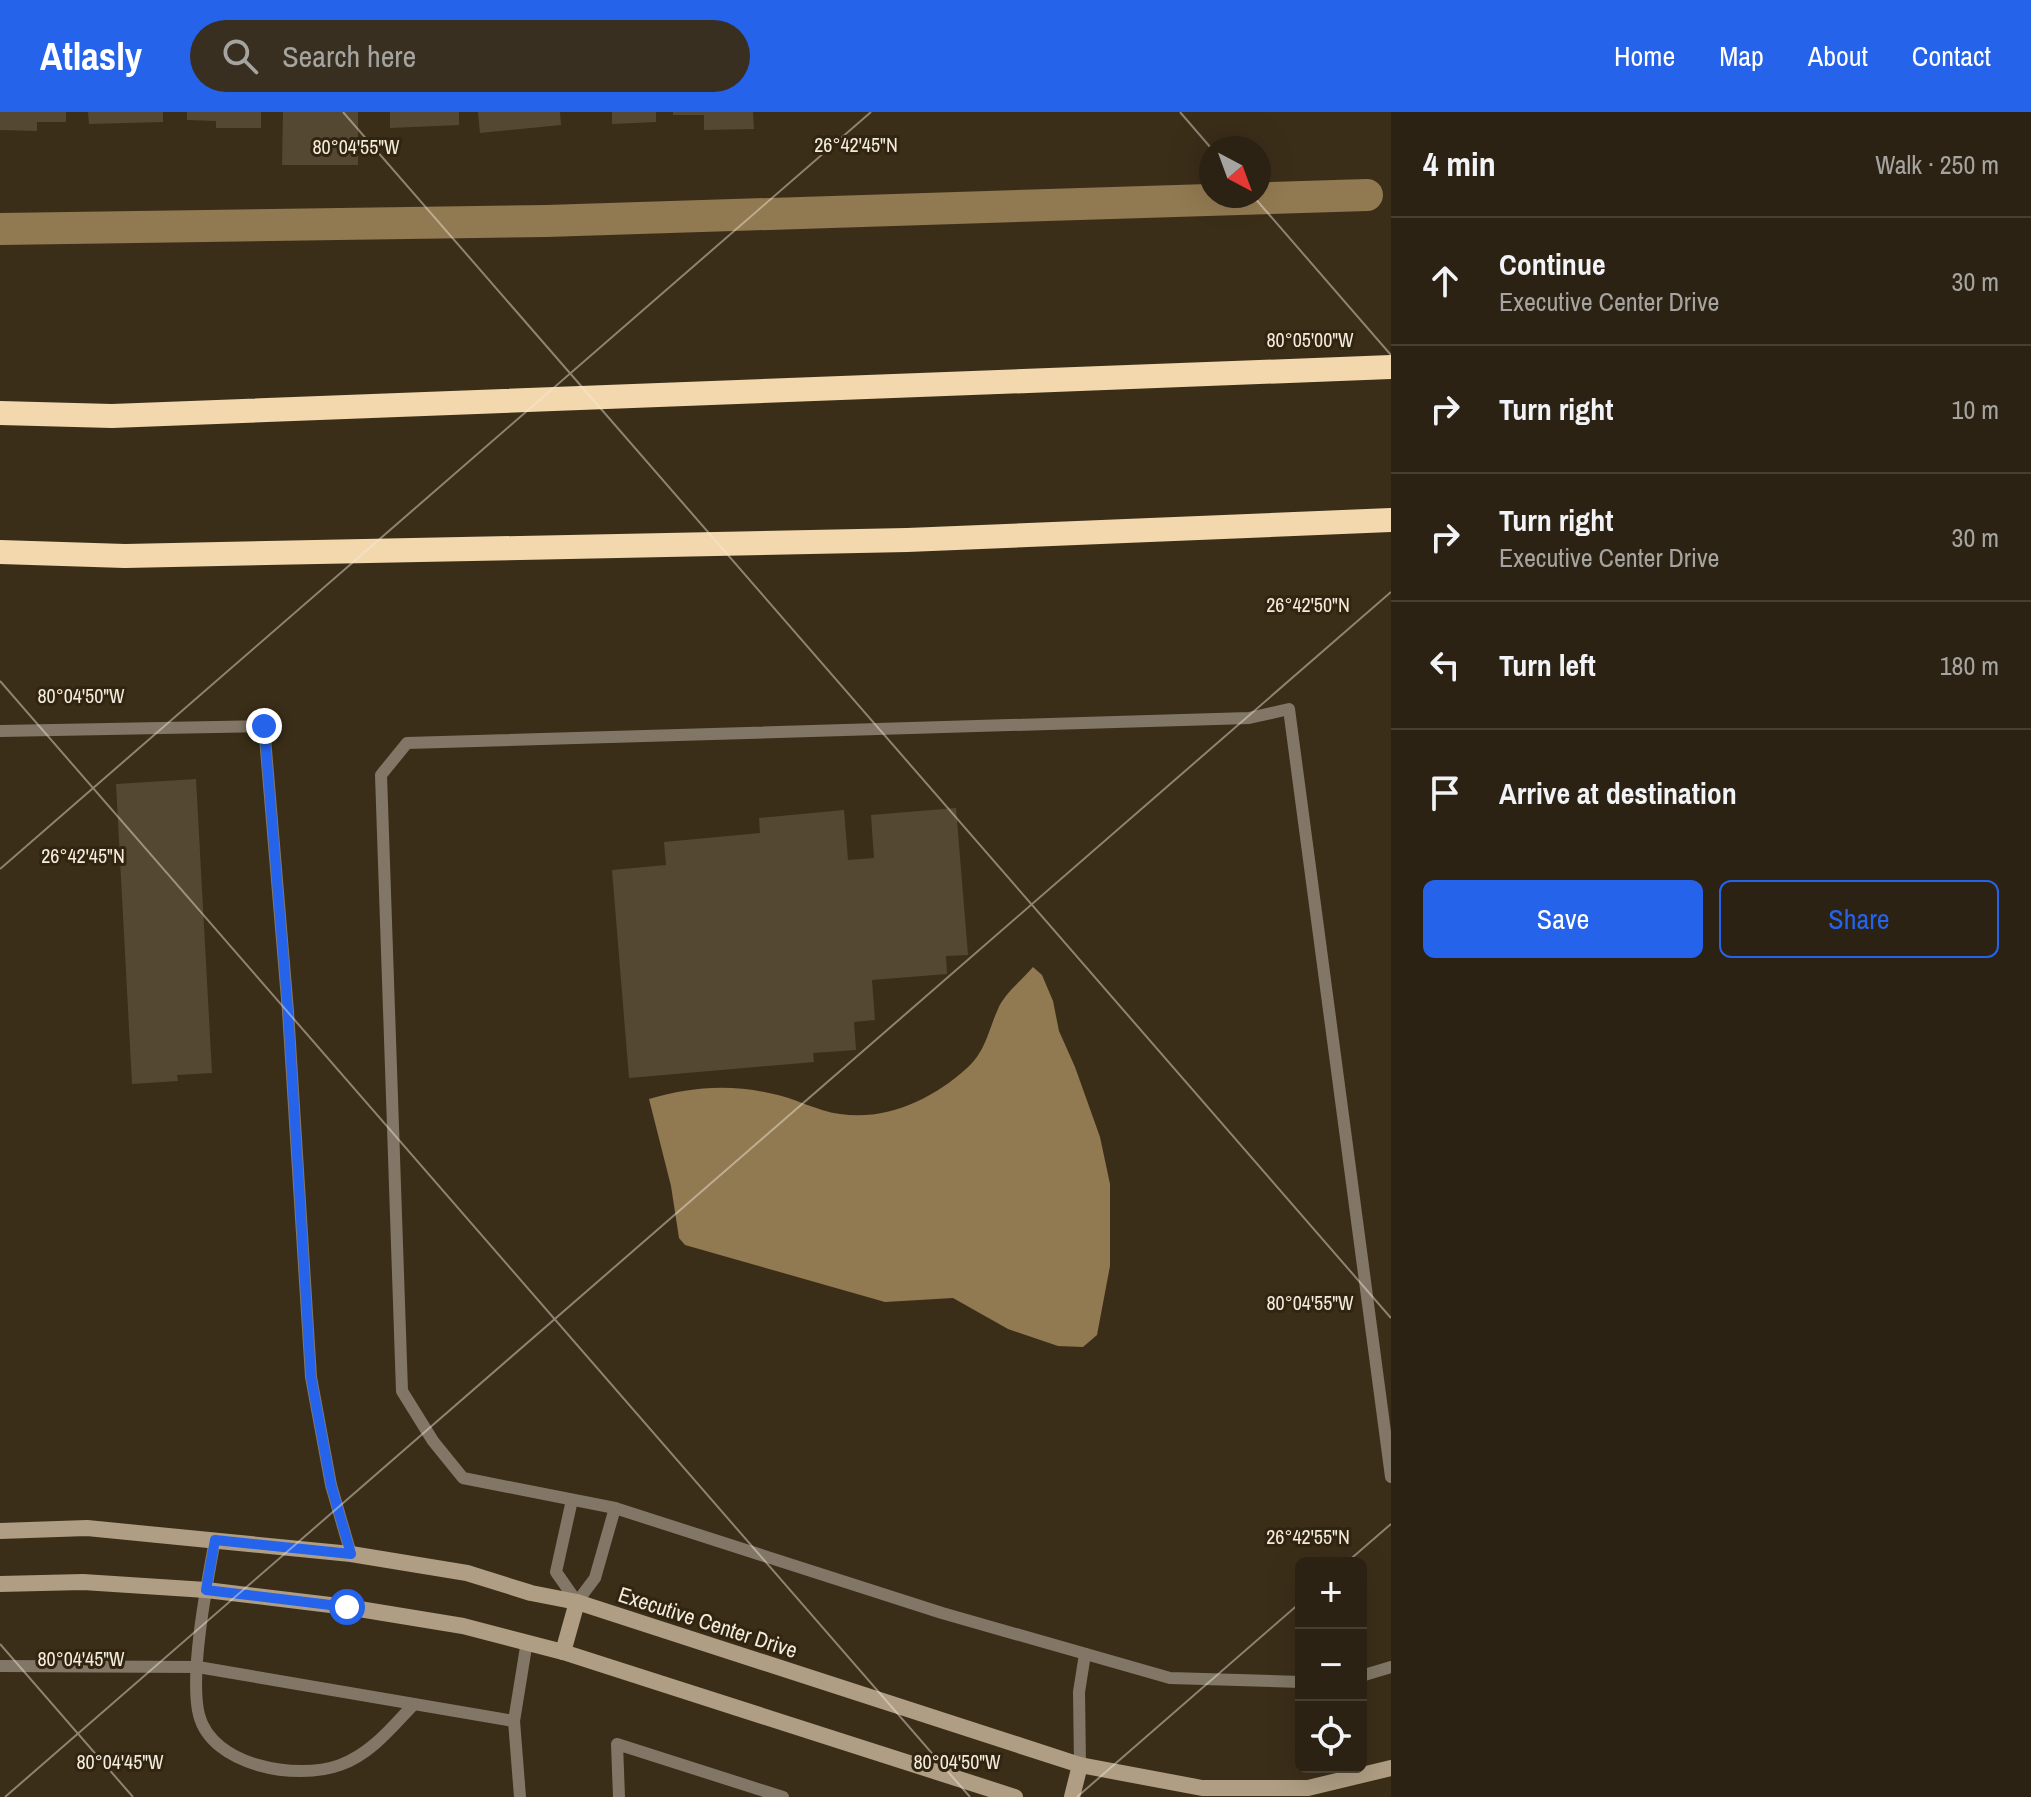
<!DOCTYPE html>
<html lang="en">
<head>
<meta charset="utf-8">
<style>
  :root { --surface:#2c2213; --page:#382f21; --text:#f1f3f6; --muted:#a6a4a0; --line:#483f33; --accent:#2563eb }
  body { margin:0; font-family:"Archivo Narrow",sans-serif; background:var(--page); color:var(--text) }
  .controls { position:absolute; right:24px; bottom:24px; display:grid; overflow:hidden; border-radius:12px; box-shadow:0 8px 32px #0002 }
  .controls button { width:72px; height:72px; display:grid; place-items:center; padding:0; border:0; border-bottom:2px solid var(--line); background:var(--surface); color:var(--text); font:40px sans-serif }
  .compass { position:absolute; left:1199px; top:24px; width:72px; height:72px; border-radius:50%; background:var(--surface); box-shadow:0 8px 32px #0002; rotate:139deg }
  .stop { position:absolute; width:24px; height:24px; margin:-18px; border:6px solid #2563eb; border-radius:50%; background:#fff }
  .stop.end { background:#2563eb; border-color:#fff; box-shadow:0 2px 8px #0008 }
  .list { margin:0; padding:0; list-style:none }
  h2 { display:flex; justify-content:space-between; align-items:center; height:104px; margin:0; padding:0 32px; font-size:34px }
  h2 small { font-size:26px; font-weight:400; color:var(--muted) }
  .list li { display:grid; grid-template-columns:52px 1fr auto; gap:24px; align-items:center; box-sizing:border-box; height:128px; padding:0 32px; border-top:2px solid var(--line) }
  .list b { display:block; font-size:30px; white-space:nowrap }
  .list p { margin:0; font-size:26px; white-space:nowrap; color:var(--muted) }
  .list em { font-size:26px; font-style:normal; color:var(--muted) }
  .actions { display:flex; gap:16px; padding:24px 32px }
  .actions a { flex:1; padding:18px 0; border:2px solid var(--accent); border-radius:12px; text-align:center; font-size:28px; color:var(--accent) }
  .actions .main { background:var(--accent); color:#fff }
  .icon { flex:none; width:44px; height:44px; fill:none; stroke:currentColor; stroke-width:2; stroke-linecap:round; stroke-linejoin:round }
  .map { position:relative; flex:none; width:1391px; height:1685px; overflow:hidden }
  header { display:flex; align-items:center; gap:48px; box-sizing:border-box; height:112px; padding:0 40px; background:var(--accent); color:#fff }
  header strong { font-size:38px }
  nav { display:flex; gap:44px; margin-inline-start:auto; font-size:28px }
  .search { width:560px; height:72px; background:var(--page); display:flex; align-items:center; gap:20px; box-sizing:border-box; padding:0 28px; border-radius:44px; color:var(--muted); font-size:30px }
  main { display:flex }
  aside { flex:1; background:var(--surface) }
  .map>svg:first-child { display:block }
  .water { fill:#917951 }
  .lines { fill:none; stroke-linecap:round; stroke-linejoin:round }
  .canal { stroke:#917951; stroke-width:32 }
  .building { fill:#554832 }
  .lane { stroke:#827766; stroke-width:12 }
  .secondary { stroke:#af9e83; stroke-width:16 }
  .highway { stroke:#f3d8ad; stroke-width:24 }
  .route { stroke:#2563eb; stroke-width:10 }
  .ticks { fill:none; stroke:#f3ebde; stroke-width:2; stroke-opacity:0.45 }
  .labels { text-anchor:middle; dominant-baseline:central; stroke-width:6; stroke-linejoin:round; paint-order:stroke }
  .street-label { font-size:22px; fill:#f3ebde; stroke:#31250f }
  .ticks-label { font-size:20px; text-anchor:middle; fill:#f3ebde; stroke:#31250f; stroke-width:6; stroke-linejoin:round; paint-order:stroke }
</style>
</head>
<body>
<header>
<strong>Atlasly</strong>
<div class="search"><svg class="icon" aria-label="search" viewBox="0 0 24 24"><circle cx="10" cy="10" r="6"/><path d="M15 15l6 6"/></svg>Search here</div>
<nav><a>Home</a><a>Map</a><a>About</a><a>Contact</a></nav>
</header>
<main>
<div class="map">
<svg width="1391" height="1685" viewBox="0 0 1391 1685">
  <rect width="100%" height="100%" fill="#3b2e19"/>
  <!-- water -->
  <path class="water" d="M1033 855 1042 863 1053 889 1059 919 1075 955 1100 1025 1110 1072V1154L1097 1223 1083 1235 1058 1234 1008 1217 953 1186 885 1190 685 1133 679 1126 671 1074 649 987C689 975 728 972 769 981 793 985 816 999 840 1002 887 1009 933 987 967 956 986 939 988 919 998 897 1004 882 1022 868 1033 855Z"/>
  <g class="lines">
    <!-- canal -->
    <polyline class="canal" points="0,117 546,109 1367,83"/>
  </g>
  <!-- building -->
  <g class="building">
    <polygon points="0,0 66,0 66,10 37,10 37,19 0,18"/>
    <polygon points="88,0 163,0 163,10 89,12"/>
    <polygon points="187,0 261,0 261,16 216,16 216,9 187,8"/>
    <polygon points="283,0 358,0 358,53 282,53"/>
    <polygon points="390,0 459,0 459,13 390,16"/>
    <polygon points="478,0 560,0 561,13 480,21"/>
    <polygon points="612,0 656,0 656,10 612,12"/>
    <polygon points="673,0 753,0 754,17 704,18 704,3 673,3"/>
    <polygon points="196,667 212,961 177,963 178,969 132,972 116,672"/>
    <polygon points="956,696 968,843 946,844 947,862 872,868 875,908 854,910 856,938 813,941 814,950 629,966 612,758 666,753 664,730 760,721 759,706 844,698 848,748 874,746 871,703"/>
  </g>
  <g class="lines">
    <!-- lane -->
    <g class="lane">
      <polyline points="0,619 264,614 288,899 311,1265 331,1373 351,1442"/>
      <polyline points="572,1388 556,1460 577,1490 595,1466 615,1396"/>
      <path d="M215 1428C207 1471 189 1563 199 1603 212 1654 297 1669 340 1653 371 1642 392 1615 414 1592"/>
      <polyline points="0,1554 198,1555 514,1609 527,1529"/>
      <polyline points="1361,1564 1391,1555"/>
      <polyline points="1301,1570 1170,1566 942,1501 615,1396 463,1366 433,1329 402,1279 381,663 407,631 1249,606 1289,597 1391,1365"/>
      <polyline points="514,1609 520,1685"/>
      <polyline points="1080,1653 1079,1580 1085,1542"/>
      <polyline points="619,1685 617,1632 783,1685"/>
    </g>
    <!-- secondary -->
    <g class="secondary">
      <polyline points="0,1419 87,1416 351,1442 467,1461 531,1481 577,1490 1080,1653 1202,1676 1308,1676 1391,1656"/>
      <polyline points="0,1472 83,1470 206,1478 347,1495 463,1514 563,1540 1015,1685"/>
      <polyline points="563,1540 577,1490"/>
      <polyline points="1072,1685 1080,1653"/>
    </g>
    <!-- highway -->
    <g class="highway">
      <polyline points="0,301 112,304 1391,255"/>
      <polyline points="0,440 125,444 907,428 1391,408"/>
    </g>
  </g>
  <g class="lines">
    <!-- route -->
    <polyline class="route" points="264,614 288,899 311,1265 331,1373 351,1442 215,1428 206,1478 347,1495"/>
  </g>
  <!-- ticks -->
  <path class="ticks" d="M343 0 1391 1206M1180 0 1211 36M1253 84 1391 243M0 569 970 1685M0 757 871 0M1346 1451 1391 1412M0 1532 133 1685M5 1685 1391 480M1077 1685 1301 1490"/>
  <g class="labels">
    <!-- street labels -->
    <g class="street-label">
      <text transform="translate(708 1510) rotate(18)">Executive Center Drive</text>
    </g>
  </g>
  <g class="ticks-label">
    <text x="856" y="40">26°42'45"N</text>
    <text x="356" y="42">80°04'55"W</text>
    <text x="1310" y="235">80°05'00"W</text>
    <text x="1308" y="500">26°42'50"N</text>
    <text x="81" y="591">80°04'50"W</text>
    <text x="83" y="751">26°42'45"N</text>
    <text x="1310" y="1198">80°04'55"W</text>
    <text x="1308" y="1432">26°42'55"N</text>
    <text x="81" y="1554">80°04'45"W</text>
    <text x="120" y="1657">80°04'45"W</text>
    <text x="957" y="1657">80°04'50"W</text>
  </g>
</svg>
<div class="controls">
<button>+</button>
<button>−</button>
<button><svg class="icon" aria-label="locate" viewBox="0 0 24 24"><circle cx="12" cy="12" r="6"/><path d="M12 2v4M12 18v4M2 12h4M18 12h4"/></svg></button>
</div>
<svg class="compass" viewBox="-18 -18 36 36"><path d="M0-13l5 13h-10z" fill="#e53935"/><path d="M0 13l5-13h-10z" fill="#a6a4a0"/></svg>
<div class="stop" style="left:347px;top:1495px"></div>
<div class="stop end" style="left:264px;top:614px"></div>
</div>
<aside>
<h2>4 min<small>Walk · 250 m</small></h2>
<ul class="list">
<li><svg class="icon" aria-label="ahead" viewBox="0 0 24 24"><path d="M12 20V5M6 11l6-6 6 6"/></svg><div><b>Continue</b><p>Executive Center Drive</p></div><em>30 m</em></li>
<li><svg class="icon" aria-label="right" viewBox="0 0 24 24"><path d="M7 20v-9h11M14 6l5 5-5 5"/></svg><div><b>Turn right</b></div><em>10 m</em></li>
<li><svg class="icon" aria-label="right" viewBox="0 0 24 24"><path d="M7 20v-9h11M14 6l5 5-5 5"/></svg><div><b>Turn right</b><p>Executive Center Drive</p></div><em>30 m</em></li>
<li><svg class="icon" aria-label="left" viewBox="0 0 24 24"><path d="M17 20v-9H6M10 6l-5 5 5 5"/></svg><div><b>Turn left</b></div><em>180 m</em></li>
<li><svg class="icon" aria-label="arrive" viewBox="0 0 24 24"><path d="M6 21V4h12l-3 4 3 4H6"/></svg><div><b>Arrive at destination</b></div></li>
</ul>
<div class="actions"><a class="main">Save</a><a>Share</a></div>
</aside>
</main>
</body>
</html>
